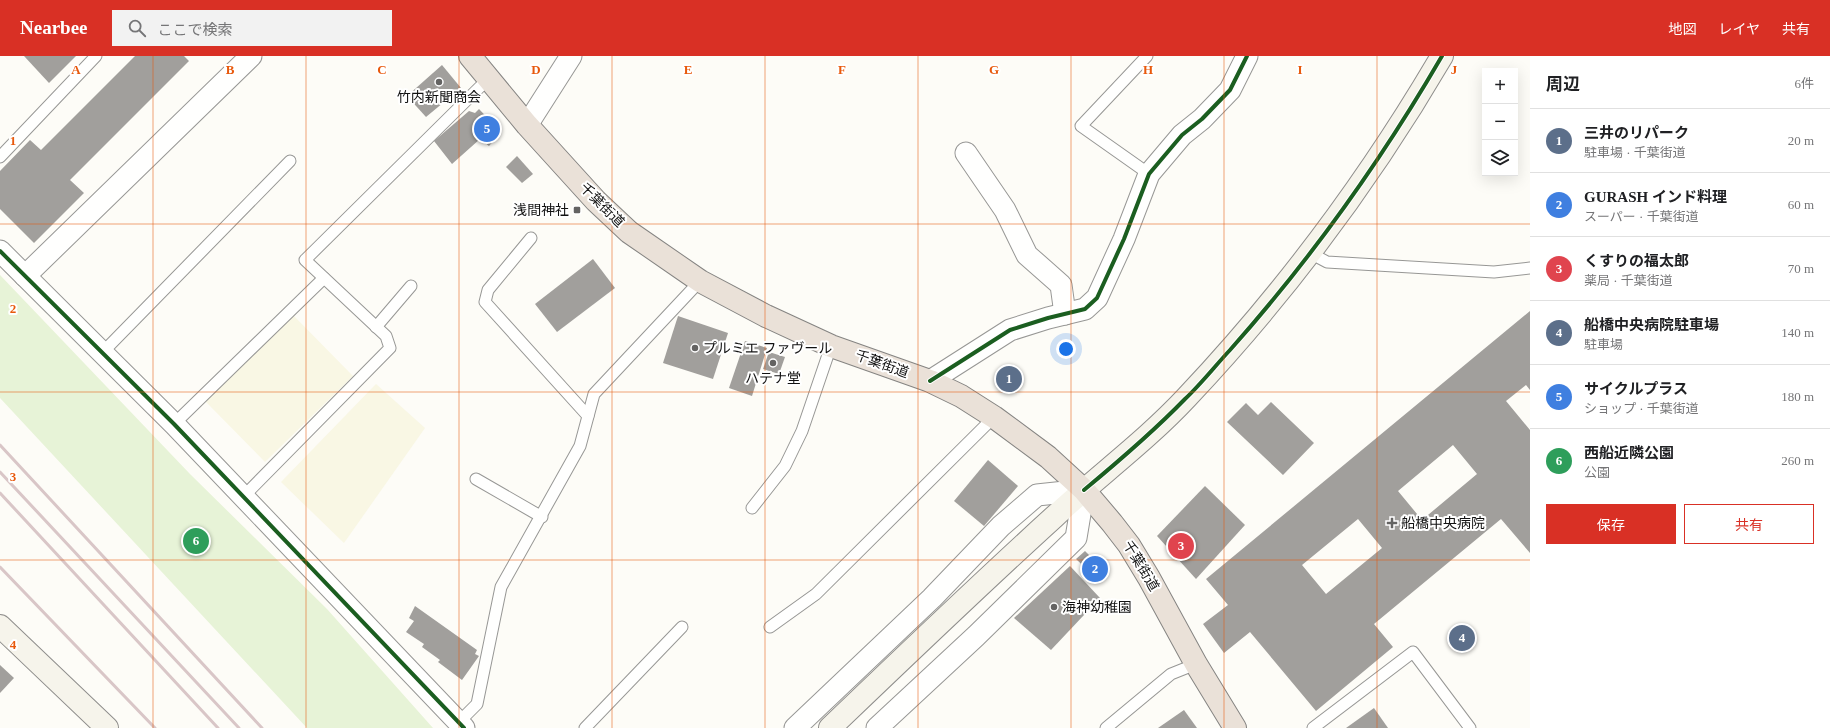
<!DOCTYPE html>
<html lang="ja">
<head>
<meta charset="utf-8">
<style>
  :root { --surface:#fff; --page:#f2f2f2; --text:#202124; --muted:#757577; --line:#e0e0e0; --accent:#d93025 }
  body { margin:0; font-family:"Times New Roman","Noto Sans JP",serif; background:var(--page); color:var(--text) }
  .controls { position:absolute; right:12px; top:12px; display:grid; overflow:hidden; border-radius:0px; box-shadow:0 4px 16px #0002 }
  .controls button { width:36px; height:36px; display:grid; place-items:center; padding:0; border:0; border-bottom:1px solid var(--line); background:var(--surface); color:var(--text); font:20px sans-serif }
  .you { position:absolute; left:1066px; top:293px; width:14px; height:14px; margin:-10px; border:3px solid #fff; border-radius:50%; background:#1a73e8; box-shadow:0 0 0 6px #1a73e833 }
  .badge { display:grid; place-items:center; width:26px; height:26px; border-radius:50%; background:var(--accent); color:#fff; font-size:13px; font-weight:700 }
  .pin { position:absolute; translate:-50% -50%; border:2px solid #fff; box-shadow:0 1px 4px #0006 }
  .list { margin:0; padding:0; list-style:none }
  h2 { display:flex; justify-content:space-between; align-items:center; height:52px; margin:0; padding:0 16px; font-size:17px }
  h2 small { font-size:13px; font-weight:400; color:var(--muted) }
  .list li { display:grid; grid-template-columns:26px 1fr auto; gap:12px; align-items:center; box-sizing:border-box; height:64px; padding:0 16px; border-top:1px solid var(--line) }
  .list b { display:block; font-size:15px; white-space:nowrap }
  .list p { margin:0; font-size:13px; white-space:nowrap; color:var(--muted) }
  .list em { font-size:13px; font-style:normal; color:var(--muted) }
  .actions { display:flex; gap:8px; padding:12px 16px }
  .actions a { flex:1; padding:9px 0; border:1px solid var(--accent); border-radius:0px; text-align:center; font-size:14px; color:var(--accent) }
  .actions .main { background:var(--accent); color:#fff }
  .icon { flex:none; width:22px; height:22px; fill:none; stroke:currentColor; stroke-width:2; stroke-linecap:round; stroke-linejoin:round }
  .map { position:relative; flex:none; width:1530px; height:672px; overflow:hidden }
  header { display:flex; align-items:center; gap:24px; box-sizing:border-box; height:56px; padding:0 20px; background:var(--accent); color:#fff }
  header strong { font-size:19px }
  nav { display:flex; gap:22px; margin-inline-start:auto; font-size:14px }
  .search { width:280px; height:36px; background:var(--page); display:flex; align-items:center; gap:10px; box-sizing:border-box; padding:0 14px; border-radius:0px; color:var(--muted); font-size:15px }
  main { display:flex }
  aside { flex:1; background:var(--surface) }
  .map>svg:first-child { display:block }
  .farmland { fill:#f9f7e4 }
  .green { fill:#e7f3d7 }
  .building { fill:#a19f9c; fill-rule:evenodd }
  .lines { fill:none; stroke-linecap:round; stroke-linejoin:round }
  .lane-casing { stroke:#979795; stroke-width:13 }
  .street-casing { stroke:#979795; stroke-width:23 }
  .secondary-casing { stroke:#8e8d8b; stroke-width:24 }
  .highway-casing { stroke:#858482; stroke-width:24 }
  .lane { stroke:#fffffe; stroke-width:11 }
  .street { stroke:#fffffe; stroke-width:21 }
  .secondary { stroke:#f6f4eb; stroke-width:22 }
  .highway { stroke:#eae1d8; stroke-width:22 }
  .rail { stroke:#d9c6c7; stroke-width:3 }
  .cycleway-casing { stroke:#fff; stroke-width:6 }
  .cycleway { stroke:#1b5e20; stroke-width:4 }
  .grid { fill:none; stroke:#e8590c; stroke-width:1; stroke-opacity:0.55 }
  .poi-dot { fill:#646362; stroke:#fff; stroke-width:1.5 }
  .labels { text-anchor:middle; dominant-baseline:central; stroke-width:4; stroke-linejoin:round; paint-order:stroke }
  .poi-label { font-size:14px; fill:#111; stroke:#fff; text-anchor:start }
  .street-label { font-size:14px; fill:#111; stroke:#fff }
  .grid-label { font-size:13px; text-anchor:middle; font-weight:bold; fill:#e8590c; stroke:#fff; stroke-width:4; stroke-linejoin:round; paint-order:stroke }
</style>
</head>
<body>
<header>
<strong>Nearbee</strong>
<div class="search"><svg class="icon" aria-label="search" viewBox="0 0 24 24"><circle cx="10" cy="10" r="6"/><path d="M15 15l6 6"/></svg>ここで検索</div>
<nav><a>地図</a><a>レイヤ</a><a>共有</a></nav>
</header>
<main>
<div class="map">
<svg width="1530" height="672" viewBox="0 0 1530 672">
  <rect width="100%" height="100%" fill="#fdfcf7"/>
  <!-- farmland -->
  <g class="farmland">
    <polygon points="293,259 353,320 265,406 205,345"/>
    <polygon points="376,328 425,372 344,487 281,426"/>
  </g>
  <!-- green -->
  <polygon class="green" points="0,219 190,418 327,553 433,672 307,672 0,342"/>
  <!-- building -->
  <g class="building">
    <polygon points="24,0 76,0 49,27"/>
    <polygon points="135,0 184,0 189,5 70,124 84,137 34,187 0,153 0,115 30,84 41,94"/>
    <polygon points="442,9 461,32 426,61 407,40"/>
    <polygon points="479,53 501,76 489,90 480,83 452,108 434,85 469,55 475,57"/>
    <polygon points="517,100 533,118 522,127 506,111"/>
    <polygon points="593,203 615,232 557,276 535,248"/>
    <path d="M1530 255V334L1526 329 1506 345 1530 374V497L1501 463 1374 568 1393 591 1316 655 1250 576 1224 597 1203 568 1228 549 1206 523ZM1453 389 1477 418 1422 464 1398 435ZM1358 463 1382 492 1326 538 1302 509Z"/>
    <polygon points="678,260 728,277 713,323 663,307"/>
    <polygon points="745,285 767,292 752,340 729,332"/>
    <polygon points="769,296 785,301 779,318 763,313"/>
    <polygon points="1271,346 1314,387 1283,419 1227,366 1246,347 1258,359"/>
    <polygon points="988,404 1018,430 984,470 954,445"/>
    <polygon points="1205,430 1245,469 1196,523 1157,480"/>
    <polygon points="1085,495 1104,514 1096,522 1076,503"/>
    <polygon points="1070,510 1100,542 1051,594 1014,562"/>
    <polygon points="415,550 477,594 475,598 479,600 462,624 438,606 440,604 422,591 424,588 406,576 414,565 409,562"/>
    <polygon points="0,609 14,622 0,637"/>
    <polygon points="1374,652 1388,672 1346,672"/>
    <polygon points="1184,654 1197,672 1158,672"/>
  </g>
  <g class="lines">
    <defs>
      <g id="lane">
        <polyline points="1147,0 1081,70 1149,118"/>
        <polyline points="0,101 96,0"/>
        <polyline points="531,182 488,234 485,246 588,360"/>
        <polyline points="1310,197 1327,206 1494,216 1530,212"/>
        <polyline points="376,271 411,230"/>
        <polyline points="102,297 290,105"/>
        <polyline points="174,368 324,222"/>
        <polyline points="476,423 542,461"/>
        <polyline points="243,441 390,292 386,280 305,204 489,22"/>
        <polyline points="752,452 785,410 802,375 831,290"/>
        <polyline points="770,571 816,538 994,361"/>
        <polyline points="458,667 477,648 501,531 580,390 594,338 700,225"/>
        <polyline points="585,672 682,571"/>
        <polyline points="1106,672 1171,618 1196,608"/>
        <polyline points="1313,672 1413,596 1470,672"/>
      </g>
      <g id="street">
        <polyline points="527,69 571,0"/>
        <polyline points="966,97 1005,154 1027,199 1061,229 1065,258"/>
        <polyline points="0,195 174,368 464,672"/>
        <polyline points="25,220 251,0"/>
        <polyline points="930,325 1010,274 1048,262 1085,253 1097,242 1124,183 1149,118 1182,79 1202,63 1230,34 1247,0"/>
        <polyline points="795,672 932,542 1001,470 1037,439 1084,434 1076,482 976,580 877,672"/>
      </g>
      <g id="secondary">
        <polyline points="0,570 107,672"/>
        <path d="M830 672C904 601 978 530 1054 461 1098 420 1146 385 1187 341 1285 237 1370 123 1442 0"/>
      </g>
      <polyline id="highway" points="470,0 527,69 596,145 629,176 700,225 766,260 831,290 930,325 961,340 994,361 1048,401 1084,434 1112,467 1129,489 1149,522 1196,608 1235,672"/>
    </defs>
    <!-- lane casing -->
    <use href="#lane" class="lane-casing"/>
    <!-- street casing -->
    <use href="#street" class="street-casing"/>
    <!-- secondary casing -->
    <use href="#secondary" class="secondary-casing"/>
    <!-- highway casing -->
    <use href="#highway" class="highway-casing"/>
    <!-- lane -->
    <use href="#lane" class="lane"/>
    <!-- street -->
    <use href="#street" class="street"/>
    <!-- secondary -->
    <use href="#secondary" class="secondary"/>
    <!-- highway -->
    <use href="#highway" class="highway"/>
    <!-- rail -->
    <g class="rail">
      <polyline points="0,389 262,672"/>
      <polyline points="0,416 239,672"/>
      <polyline points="0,437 218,672"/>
      <polyline points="0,511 155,672"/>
    </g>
    <defs>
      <g id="cycleway">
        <polyline points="0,195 174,368 464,672"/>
        <polyline points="930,325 1010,274 1048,262 1085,253 1097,242 1124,183 1149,118 1182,79 1202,63 1230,34 1247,0"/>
        <path d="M1084 434C1119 405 1153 376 1185 343 1201 328 1215 310 1230 294 1311 203 1381 105 1442 0"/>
      </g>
    </defs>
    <!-- cycleway casing -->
    <use href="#cycleway" class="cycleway-casing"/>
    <!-- cycleway -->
    <use href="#cycleway" class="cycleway"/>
  </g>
  <!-- grid -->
  <path class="grid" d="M153 0V672M306 0V672M459 0V672M612 0V672M765 0V672M918 0V672M1071 0V672M1224 0V672M1377 0V672M0 168H1530M0 336H1530M0 504H1530"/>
  <!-- markers -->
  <g class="poi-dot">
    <circle cx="439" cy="26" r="4"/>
    <rect x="573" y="150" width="8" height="8" rx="2"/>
    <circle cx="695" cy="292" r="4"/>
    <circle cx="773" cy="307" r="4"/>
    <path d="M1390 461h4v4h4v4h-4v4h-4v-4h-4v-4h4z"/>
    <circle cx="1054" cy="551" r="4"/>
  </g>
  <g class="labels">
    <!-- poi labels -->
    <g class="poi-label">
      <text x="439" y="41" text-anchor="middle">竹内新聞商会</text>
      <text x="569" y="154" text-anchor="end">浅間神社</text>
      <text x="703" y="292">プルミエ ファヴール</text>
      <text x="773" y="322" text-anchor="middle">ハテナ堂</text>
      <text x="1401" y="467">船橋中央病院</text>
      <text x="1062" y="551">海神幼稚園</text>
    </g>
    <!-- street labels -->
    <g class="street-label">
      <text transform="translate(602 149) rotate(45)">千葉街道</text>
      <text transform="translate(882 308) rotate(20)">千葉街道</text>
      <text transform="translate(1141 510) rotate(59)">千葉街道</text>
    </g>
  </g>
  <g class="grid-label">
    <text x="76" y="18">A</text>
    <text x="230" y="18">B</text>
    <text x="382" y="18">C</text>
    <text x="536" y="18">D</text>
    <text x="688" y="18">E</text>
    <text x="842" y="18">F</text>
    <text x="994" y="18">G</text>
    <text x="1148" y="18">H</text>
    <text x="1300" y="18">I</text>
    <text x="1454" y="18">J</text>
    <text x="13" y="89">1</text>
    <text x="13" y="257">2</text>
    <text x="13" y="425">3</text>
    <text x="13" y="593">4</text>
  </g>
</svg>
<div class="controls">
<button>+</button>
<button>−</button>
<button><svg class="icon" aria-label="layers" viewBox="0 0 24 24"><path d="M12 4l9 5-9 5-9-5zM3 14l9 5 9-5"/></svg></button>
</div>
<div class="you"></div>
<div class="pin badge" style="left:1009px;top:323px;background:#5c6f8a">1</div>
<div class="pin badge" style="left:1095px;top:513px;background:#3f7fe0">2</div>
<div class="pin badge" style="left:1181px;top:490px;background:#e0444e">3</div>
<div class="pin badge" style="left:1462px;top:582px;background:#5c6f8a">4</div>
<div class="pin badge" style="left:487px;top:73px;background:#3f7fe0">5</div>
<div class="pin badge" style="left:196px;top:485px;background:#2e9e5b">6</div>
</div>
<aside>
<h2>周辺<small>6件</small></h2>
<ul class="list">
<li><span class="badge" style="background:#5c6f8a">1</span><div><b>三井のリパーク</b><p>駐車場 · 千葉街道</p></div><em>20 m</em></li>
<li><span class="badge" style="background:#3f7fe0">2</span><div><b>GURASH インド料理</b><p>スーパー · 千葉街道</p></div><em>60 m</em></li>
<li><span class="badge" style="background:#e0444e">3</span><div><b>くすりの福太郎</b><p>薬局 · 千葉街道</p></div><em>70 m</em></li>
<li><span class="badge" style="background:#5c6f8a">4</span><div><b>船橋中央病院駐車場</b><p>駐車場</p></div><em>140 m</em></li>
<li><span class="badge" style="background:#3f7fe0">5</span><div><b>サイクルプラス</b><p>ショップ · 千葉街道</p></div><em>180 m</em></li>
<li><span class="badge" style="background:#2e9e5b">6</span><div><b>西船近隣公園</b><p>公園</p></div><em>260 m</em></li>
</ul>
<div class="actions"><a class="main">保存</a><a>共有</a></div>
</aside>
</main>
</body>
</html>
